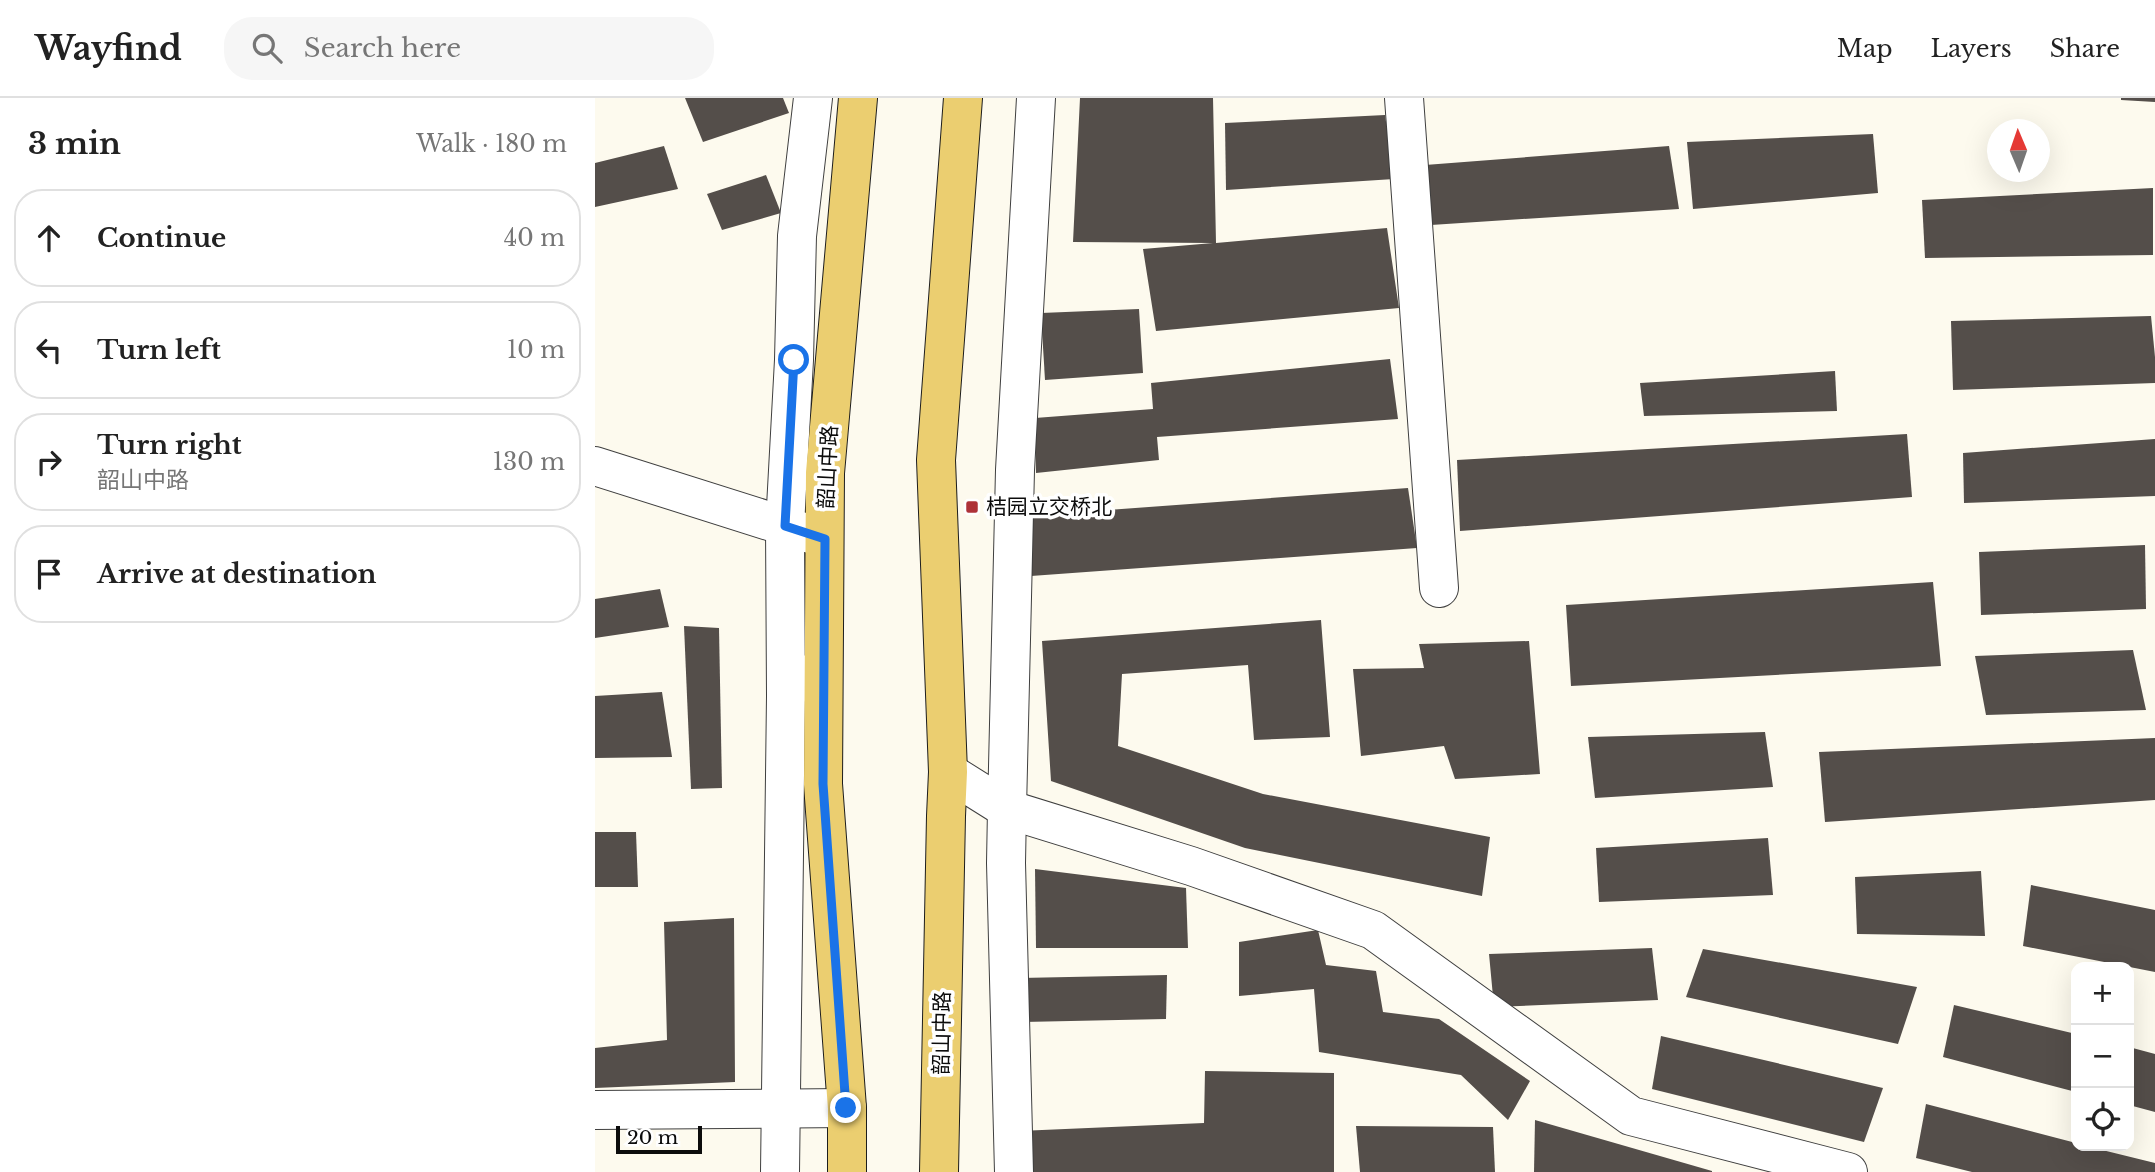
<!DOCTYPE html>
<html lang="en">
<head>
<meta charset="utf-8">
<style>
  :root { --surface:#fff; --page:#f6f6f6; --text:#222; --muted:#767676; --line:#e0e0e0 }
  body { margin:0; font-family:"Libre Baskerville","Noto Sans SC",serif; background:var(--page); color:var(--text) }
  .controls { position:absolute; right:21px; bottom:21px; display:grid; overflow:hidden; border-radius:14px; box-shadow:0 7px 28px #0002 }
  .controls button { width:63px; height:63px; display:grid; place-items:center; padding:0; border:0; border-bottom:2px solid var(--line); background:var(--surface); color:var(--text); font:35px sans-serif }
  .compass { position:absolute; left:1392px; top:21px; width:63px; height:63px; border-radius:50%; background:var(--surface); box-shadow:0 7px 28px #0002; rotate:358deg }
  .scale { position:absolute; left:21px; bottom:18px; width:86px; box-sizing:border-box; padding-left:7px; border:4px solid #0c0c0c; border-top:0; font-size:19px; line-height:24px; white-space:nowrap; color:#0c0c0c; -webkit-text-stroke:5px #fff; paint-order:stroke }
  .stop { position:absolute; width:21px; height:21px; margin:-16px; border:5px solid #1a73e8; border-radius:50%; background:#fff }
  .stop.end { background:#1a73e8; border-color:#fff; box-shadow:0 2px 7px #0008 }
  .list { margin:0; padding:0; list-style:none }
  h2 { display:flex; justify-content:space-between; align-items:center; height:91px; margin:0; padding:0 28px; font-size:30px }
  h2 small { font-size:23px; font-weight:400; color:var(--muted) }
  .list li { display:grid; grid-template-columns:46px 1fr auto; gap:21px; align-items:center; box-sizing:border-box; height:98px; margin:0 14px 14px; padding:0 14px; border:2px solid var(--line); border-radius:28px }
  .list b { display:block; font-size:26px; white-space:nowrap }
  .list p { margin:0; font-size:23px; white-space:nowrap; color:var(--muted) }
  .list em { font-size:23px; font-style:normal; color:var(--muted) }
  .icon { flex:none; width:38px; height:38px; fill:none; stroke:currentColor; stroke-width:2; stroke-linecap:round; stroke-linejoin:round }
  .map { position:relative; flex:none; width:1560px; height:1074px; overflow:hidden }
  header { display:flex; align-items:center; gap:42px; box-sizing:border-box; height:98px; padding:0 35px; background:var(--surface); border-bottom:2px solid var(--line) }
  header strong { font-size:33px }
  nav { display:flex; gap:38px; margin-inline-start:auto; font-size:24px }
  .search { width:490px; height:63px; background:var(--page); display:flex; align-items:center; gap:18px; box-sizing:border-box; padding:0 24px; border-radius:28px; color:var(--muted); font-size:26px }
  main { display:flex }
  aside { flex:1; background:var(--surface) }
  .map>svg:first-child { display:block }
  .building { fill:#544e4a }
  .lines { fill:none; stroke-linecap:round; stroke-linejoin:round }
  .minor-casing { stroke:#3f3f3f; stroke-width:40 }
  .major-casing { stroke:#1d1d1d; stroke-width:40 }
  .minor { stroke:#fff; stroke-width:38 }
  .major { stroke:#ebce70; stroke-width:38 }
  .route { stroke:#1a73e8; stroke-width:9 }
  .poi-dot { fill:#ae3238; stroke:#fff; stroke-width:2.5 }
  .labels { text-anchor:middle; dominant-baseline:central; stroke-width:7; stroke-linejoin:round; paint-order:stroke }
  .street-label { font-size:21px; fill:#0c0c0c; stroke:#fff }
  .poi-label { font-size:21px; fill:#0c0c0c; stroke:#fff; text-anchor:start }
</style>
</head>
<body>
<header>
<strong>Wayfind</strong>
<div class="search"><svg class="icon" aria-label="search" viewBox="0 0 24 24"><circle cx="10" cy="10" r="6"/><path d="M15 15l6 6"/></svg>Search here</div>
<nav><a>Map</a><a>Layers</a><a>Share</a></nav>
</header>
<main>
<aside>
<h2>3 min<small>Walk · 180 m</small></h2>
<ul class="list">
<li><svg class="icon" aria-label="ahead" viewBox="0 0 24 24"><path d="M12 20V5M6 11l6-6 6 6"/></svg><div><b>Continue</b></div><em>40 m</em></li>
<li><svg class="icon" aria-label="left" viewBox="0 0 24 24"><path d="M17 20v-9H6M10 6l-5 5 5 5"/></svg><div><b>Turn left</b></div><em>10 m</em></li>
<li><svg class="icon" aria-label="right" viewBox="0 0 24 24"><path d="M7 20v-9h11M14 6l5 5-5 5"/></svg><div><b>Turn right</b><p>韶山中路</p></div><em>130 m</em></li>
<li><svg class="icon" aria-label="arrive" viewBox="0 0 24 24"><path d="M6 21V4h12l-3 4 3 4H6"/></svg><div><b>Arrive at destination</b></div></li>
</ul>
</aside>
<div class="map">
<svg width="1560" height="1074" viewBox="0 0 1560 1074">
  <rect width="100%" height="100%" fill="#fdfaee"/>
  <!-- building -->
  <g class="building">
    <polygon points="90,0 188,0 194,15 108,44"/>
    <polygon points="485,0 618,0 621,145 792,130 804,210 561,233 548,151 618,145 478,144"/>
    <polygon points="1526,0 1560,0 1560,4 1526,2"/>
    <polygon points="790,17 799,81 631,92 630,25"/>
    <polygon points="1278,36 1283,95 1098,111 1092,44"/>
    <polygon points="69,48 83,91 0,109 0,65"/>
    <polygon points="1074,48 1084,111 836,127 830,67"/>
    <polygon points="171,77 186,115 127,132 112,96"/>
    <polygon points="1558,90 1558,157 1330,160 1327,102"/>
    <polygon points="544,211 548,275 450,282 446,215"/>
    <polygon points="1556,218 1560,259 1560,285 1358,292 1356,223"/>
    <polygon points="795,261 803,321 562,339 564,362 441,375 440,320 558,311 556,285"/>
    <polygon points="1240,273 1242,313 1049,318 1045,285"/>
    <polygon points="1312,336 1317,399 865,433 862,362"/>
    <polygon points="1560,341 1560,398 1369,405 1368,355"/>
    <polygon points="813,390 822,450 436,478 431,418"/>
    <polygon points="1550,447 1551,511 1386,517 1384,454"/>
    <polygon points="1338,484 1346,568 976,588 971,507"/>
    <polygon points="65,491 74,529 0,540 0,501"/>
    <polygon points="726,522 735,639 659,642 653,567 527,576 523,648 668,696 895,739 887,798 650,750 456,683 447,543"/>
    <polygon points="89,528 124,530 127,690 96,691"/>
    <polygon points="934,543 945,676 860,681 849,648 766,658 758,571 829,570 824,546"/>
    <polygon points="1538,552 1551,612 1391,617 1380,558"/>
    <polygon points="67,594 77,659 0,660 0,598"/>
    <polygon points="1170,634 1178,689 1000,700 993,639"/>
    <polygon points="1560,640 1560,702 1230,724 1224,654"/>
    <polygon points="0,734 41,734 43,789 0,789"/>
    <polygon points="1173,740 1178,797 1004,804 1001,750"/>
    <polygon points="440,771 591,790 593,850 441,850"/>
    <polygon points="1386,773 1390,838 1262,836 1260,779"/>
    <polygon points="1436,787 1560,812 1560,874 1428,848"/>
    <polygon points="139,820 140,984 0,990 0,950 72,942 69,824"/>
    <polygon points="723,832 731,867 781,873 788,914 844,921 935,983 913,1022 866,977 724,954 719,891 644,898 644,844"/>
    <polygon points="1057,850 1063,902 899,909 894,856"/>
    <polygon points="1108,851 1322,889 1303,946 1091,899"/>
    <polygon points="572,877 571,921 428,924 425,880"/>
    <polygon points="1359,907 1481,936 1481,994 1348,959"/>
    <polygon points="1066,938 1288,990 1269,1044 1057,991"/>
    <polygon points="1534,949 1560,956 1560,1014 1534,1007"/>
    <polygon points="610,973 739,975 739,1074 425,1074 424,1033 609,1025"/>
    <polygon points="1331,1006 1481,1045 1481,1048 1491,1048 1560,1065 1560,1074 1377,1074 1321,1060"/>
    <polygon points="940,1022 1117,1073 1117,1074 939,1074"/>
    <polygon points="761,1028 898,1029 900,1074 765,1074"/>
  </g>
  <g class="lines">
    <defs>
      <g id="minor">
        <polyline points="809,0 844,490"/>
        <polyline points="0,368 215,436"/>
        <polyline points="191,598 190,428 199,262 202,138 218,0"/>
        <polyline points="353,674 412,711 596,768 778,832 1036,1018 1253,1074"/>
        <polyline points="0,1012 252,1010"/>
        <polyline points="185,1074 191,598 202,575"/>
        <polyline points="419,1074 411,765 412,711 420,372 441,0"/>
      </g>
      <g id="major">
        <polyline points="252,1074 252,1010 228,686 230,375 263,0"/>
        <polyline points="344,1074 351,718 353,674 341,362 368,0"/>
      </g>
    </defs>
    <!-- minor casing -->
    <use href="#minor" class="minor-casing"/>
    <!-- major casing -->
    <use href="#major" class="major-casing"/>
    <!-- minor -->
    <use href="#minor" class="minor"/>
    <!-- major -->
    <use href="#major" class="major"/>
  </g>
  <g class="lines">
    <!-- route -->
    <polyline class="route" points="199,262 190,428 230,441 228,686 251,1010"/>
  </g>
  <!-- markers -->
  <rect class="poi-dot" x="370" y="402" width="14" height="14" rx="3.5"/>
  <g class="labels">
    <!-- street labels -->
    <g class="street-label">
      <text transform="translate(233 369) rotate(-87)">韶山中路</text>
      <text transform="translate(347 935) rotate(-89)">韶山中路</text>
    </g>
    <!-- poi labels -->
    <g class="poi-label">
      <text x="391" y="409">桔园立交桥北</text>
    </g>
  </g>
</svg>
<div class="controls">
<button>+</button>
<button>−</button>
<button><svg class="icon" aria-label="locate" viewBox="0 0 24 24"><circle cx="12" cy="12" r="6"/><path d="M12 2v4M12 18v4M2 12h4M18 12h4"/></svg></button>
</div>
<svg class="compass" viewBox="-18 -18 36 36"><path d="M0-13l5 13h-10z" fill="#e53935"/><path d="M0 13l5-13h-10z" fill="#767676"/></svg>
<div class="scale">20 m</div>
<div class="stop" style="left:199px;top:262px"></div>
<div class="stop end" style="left:251px;top:1010px"></div>
</div>
</main>
</body>
</html>
